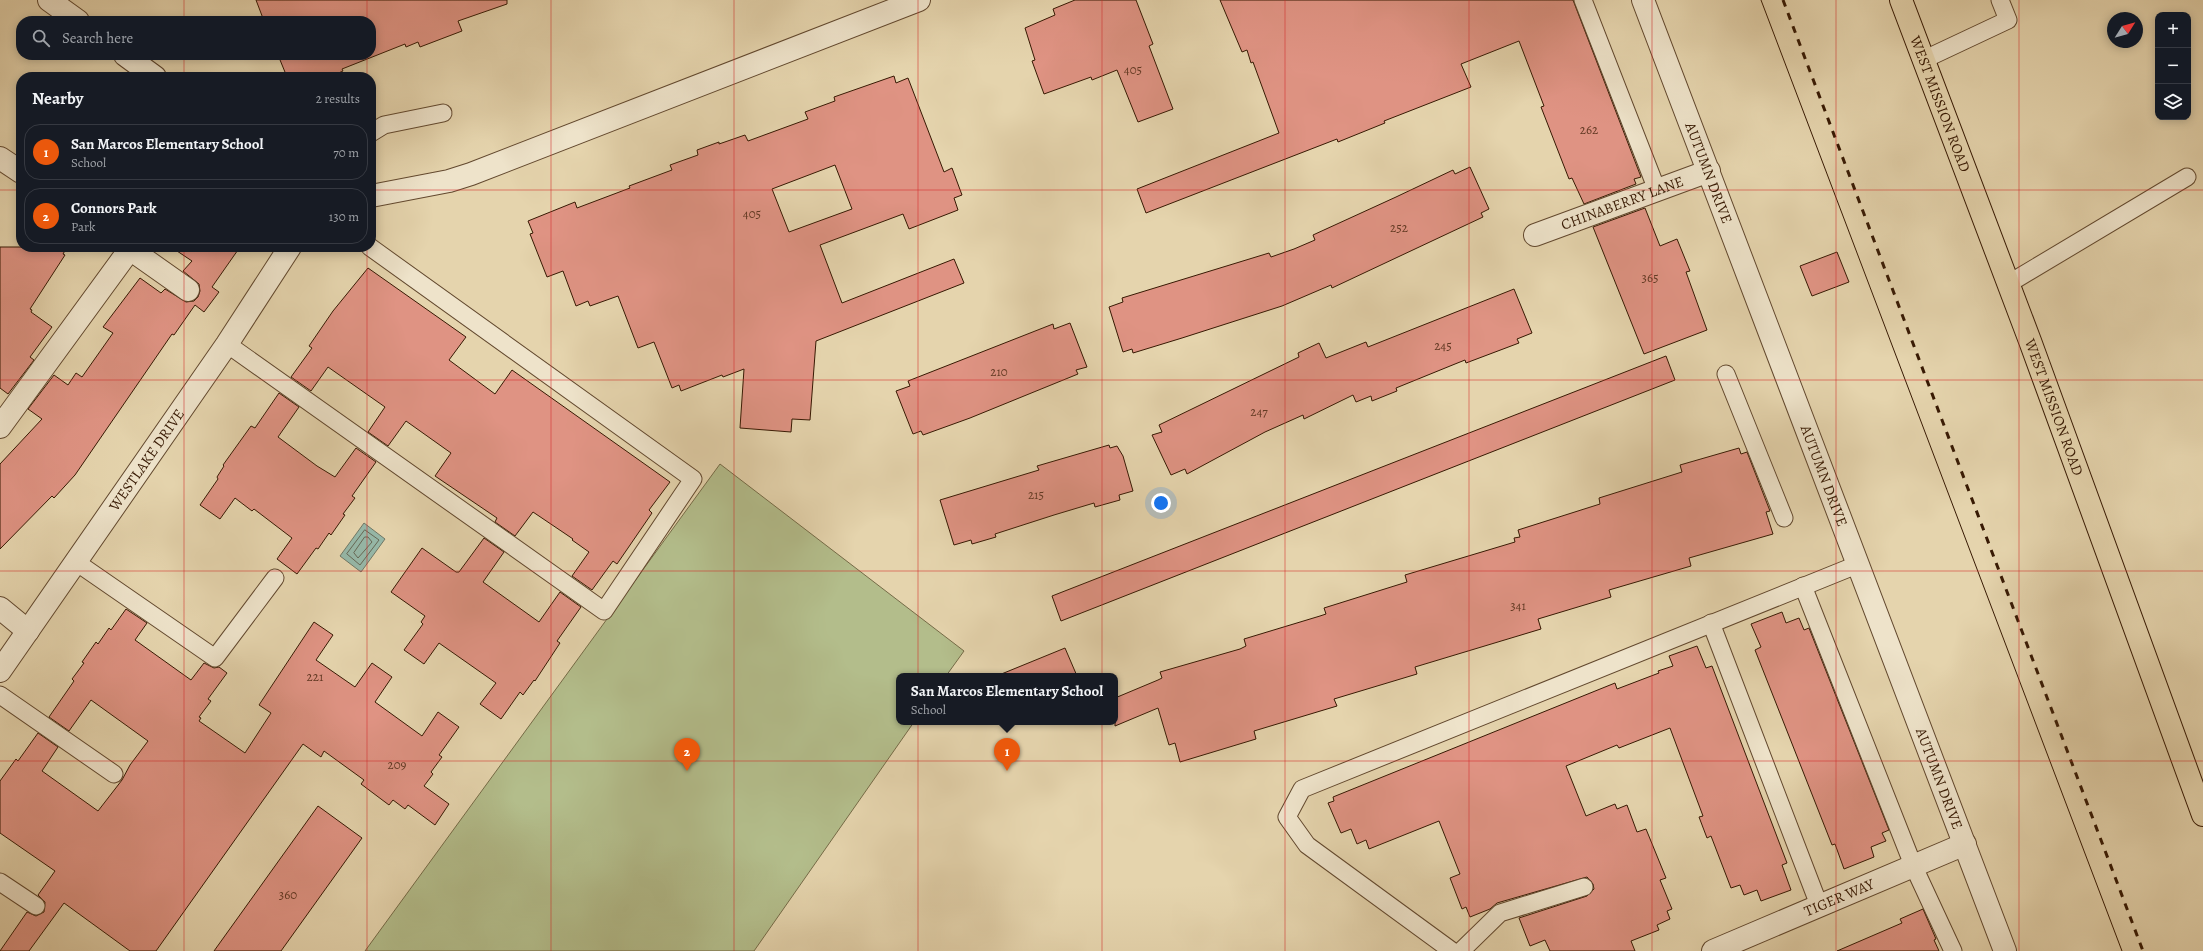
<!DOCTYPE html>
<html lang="en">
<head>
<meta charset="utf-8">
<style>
  :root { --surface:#171b24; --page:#242831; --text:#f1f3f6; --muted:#9ea1a6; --line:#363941; --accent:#ea580c }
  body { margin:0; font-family:Alegreya,serif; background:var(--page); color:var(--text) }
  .controls { position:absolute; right:12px; top:12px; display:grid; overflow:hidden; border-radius:8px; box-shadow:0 2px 10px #0003 }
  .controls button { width:36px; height:36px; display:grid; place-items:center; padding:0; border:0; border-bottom:1px solid var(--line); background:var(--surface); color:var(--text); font:20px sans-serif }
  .compass { position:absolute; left:2107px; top:12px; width:36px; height:36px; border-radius:50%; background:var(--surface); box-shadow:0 2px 10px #0003; rotate:53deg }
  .you { position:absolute; left:1161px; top:503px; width:14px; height:14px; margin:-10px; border:3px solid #fff; border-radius:50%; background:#1a73e8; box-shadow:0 0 0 6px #1a73e833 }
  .badge { display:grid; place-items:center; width:26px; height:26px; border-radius:50%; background:var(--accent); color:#fff; font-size:13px; font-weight:700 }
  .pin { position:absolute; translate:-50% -33px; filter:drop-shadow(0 1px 2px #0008) }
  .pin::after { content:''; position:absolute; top:21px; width:14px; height:12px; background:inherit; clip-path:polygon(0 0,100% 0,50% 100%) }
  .popup { position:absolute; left:896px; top:673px; width:222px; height:52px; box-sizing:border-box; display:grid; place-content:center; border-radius:8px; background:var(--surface); filter:drop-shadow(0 1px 3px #0005); font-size:13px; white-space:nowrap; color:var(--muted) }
  .popup b { font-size:15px; color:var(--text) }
  .popup::after { content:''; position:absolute; left:50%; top:100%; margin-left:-8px; border:8px solid transparent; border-top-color:var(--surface) }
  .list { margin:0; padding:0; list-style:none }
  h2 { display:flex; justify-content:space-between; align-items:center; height:52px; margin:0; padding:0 16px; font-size:17px }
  h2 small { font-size:13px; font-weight:400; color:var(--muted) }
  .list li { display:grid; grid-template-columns:26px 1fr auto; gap:12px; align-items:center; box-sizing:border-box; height:56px; margin:0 8px 8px; padding:0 8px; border:1px solid var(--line); border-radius:16px }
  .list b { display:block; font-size:15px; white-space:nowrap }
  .list p { margin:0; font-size:13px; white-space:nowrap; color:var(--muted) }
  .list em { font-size:13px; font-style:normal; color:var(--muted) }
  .icon { flex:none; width:22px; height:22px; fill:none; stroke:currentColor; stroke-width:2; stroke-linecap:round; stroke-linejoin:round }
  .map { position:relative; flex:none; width:2203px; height:951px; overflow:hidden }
  .search { position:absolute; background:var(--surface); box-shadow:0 2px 10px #0003; left:16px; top:16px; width:360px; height:44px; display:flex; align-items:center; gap:10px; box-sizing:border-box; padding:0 14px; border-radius:16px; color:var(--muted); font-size:15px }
  .panel { position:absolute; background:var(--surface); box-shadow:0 2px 10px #0003; left:16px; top:72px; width:360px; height:180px; border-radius:16px }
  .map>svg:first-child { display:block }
  .green { fill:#b3bd8b; stroke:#756b47 }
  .water { fill:#96b8a8; stroke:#707866 }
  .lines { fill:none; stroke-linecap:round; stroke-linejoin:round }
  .shore { stroke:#666856; stroke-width:1 }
  .building { fill:#df9383; stroke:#371903; fill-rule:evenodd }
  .service-casing { stroke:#62482e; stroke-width:19 }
  .minor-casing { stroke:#62482e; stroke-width:24 }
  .tertiary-casing { stroke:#62482e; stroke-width:24 }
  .primary-casing { stroke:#371903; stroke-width:24 }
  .service { stroke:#eee3ca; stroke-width:17 }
  .minor { stroke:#eee3ca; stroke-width:22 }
  .tertiary { stroke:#eee3ca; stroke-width:22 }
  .primary { stroke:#e5d4ad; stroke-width:22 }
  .tram { stroke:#371903; stroke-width:1 }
  .rail { stroke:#371903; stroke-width:3; stroke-dasharray:7 7; stroke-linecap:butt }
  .grid { fill:none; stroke:#d62828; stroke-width:1; stroke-opacity:0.55 }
  .labels { text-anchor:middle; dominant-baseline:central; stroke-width:3; stroke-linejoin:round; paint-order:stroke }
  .number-label { font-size:13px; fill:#613823 }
  .street-label { font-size:15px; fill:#371903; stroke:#eee3ca }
</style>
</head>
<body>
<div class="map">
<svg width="2203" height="951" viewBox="0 0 2203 951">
  <rect width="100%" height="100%" fill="#e5d4ad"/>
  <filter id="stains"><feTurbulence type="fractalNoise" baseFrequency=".005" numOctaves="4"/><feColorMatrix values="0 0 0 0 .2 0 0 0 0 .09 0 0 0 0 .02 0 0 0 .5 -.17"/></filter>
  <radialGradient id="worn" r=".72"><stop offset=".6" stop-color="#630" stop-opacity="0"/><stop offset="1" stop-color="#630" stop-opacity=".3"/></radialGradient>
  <!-- green -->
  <polygon class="green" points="720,464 964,651 946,676 899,676 899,722 914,722 754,951 365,951"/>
  <!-- water -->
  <polygon class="water" points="364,523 385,539 361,572 340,556"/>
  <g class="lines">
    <!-- shore -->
    <g class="shore">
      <polygon points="365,530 379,540 360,565 347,554"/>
      <polygon points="365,537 368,537 372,542 358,558 354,553"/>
    </g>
  </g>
  <!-- building -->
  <g class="building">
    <polygon points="256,0 507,0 507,4 458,21 462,31 420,47 418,42 406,47 405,44 342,69 343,71 329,77 287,77 278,55 371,55 371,21 264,21"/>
    <polygon points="1075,0 1136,0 1153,44 1149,46 1173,109 1138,122 1117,70 1092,80 1091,77 1044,94 1032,61 1035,60 1025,28 1055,15 1053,9"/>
    <polygon points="1220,0 1573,0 1641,177 1634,179 1636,184 1584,204 1572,178 1569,179 1541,107 1544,106 1519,41 1461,64 1471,87 1384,121 1385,123 1338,142 1337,139 1146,213 1137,189 1279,133 1253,62 1251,63 1247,50 1242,52"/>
    <path d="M894 76 896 83 908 78 944 172 952 168 962 195 954 198 958 210 909 229 903 214 820 245 842 303 954 259 964 283 816 341 810 420 792 419 791 432 740 428 744 369 723 377 722 375 681 391 679 385 672 388 654 342 638 348 618 296 590 306 588 301 576 306 563 271 547 277 530 234 533 233 528 221 575 202 577 208 630 188 629 186 672 170 670 165 698 155 697 150 719 142V144L745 135 748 141 808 119 805 112 835 101 834 97ZM835 165 852 209 789 232 772 189Z"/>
    <polygon points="1470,167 1489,209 1481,213 1483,217 1332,288 1331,285 1282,306 1182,338 1133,353 1132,349 1123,352 1109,307 1123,302 1122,298 1269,253 1271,257 1294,249 1315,240 1313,235 1396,197 1453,170 1455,174"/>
    <polygon points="1645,208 1660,246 1677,239 1690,271 1686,272 1707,330 1644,354 1593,227"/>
    <polygon points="0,247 67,247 63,254 65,255 30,309 32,310 31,312 52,327 30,357 34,360 8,394 0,388"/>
    <polygon points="171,247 240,247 212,287 219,292 204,312 195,305 174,335 172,334 75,475 54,498 52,496 0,549 0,464 42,419 28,409 54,375 68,385 76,373 82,377 113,333 103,327 140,278 161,293 165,289 186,302 194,301 198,297 200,291 199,284 183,271 192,261"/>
    <polygon points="1837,252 1849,282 1812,296 1800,266"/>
    <polygon points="368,268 466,337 449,360 495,394 512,370 670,482 649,510 652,513 628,548 617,564 613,561 592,590 572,576 589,552 572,540 573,539 533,512 515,536 495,522 497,518 435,476 451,453 406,421 388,446 368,432 385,407 328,367 311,391 291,377 312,348 309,346 333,311"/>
    <polygon points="1514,289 1532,333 1517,339 1519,343 1466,363 1465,360 1455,364 1396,388 1397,391 1372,401 1371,396 1356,402 1353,395 1304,419 1303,415 1265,432 1187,474 1185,469 1171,475 1152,435 1162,432 1159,425 1299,357 1298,353 1319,343 1326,358 1366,342 1368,347"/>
    <polygon points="1070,323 1087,367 1076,370 1078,374 970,418 923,435 921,431 913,434 896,391 910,386 908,381 1053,324 1054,329"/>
    <polygon points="1666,356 1675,380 1061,621 1052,596"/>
    <polygon points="279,393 299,407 278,437 317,466 335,477 356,448 376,462 352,496 355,498 343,514 345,515 331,535 329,533 318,549 316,548 297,574 277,559 292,538 254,509 252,511 235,498 220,519 200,505 218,479 217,477 224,466 223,465 251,426 255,428"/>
    <polygon points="1109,445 1110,448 1117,446 1123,456 1133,491 1119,495 1120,500 1095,507 1094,503 1054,515 995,534 996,537 972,544 971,540 954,545 940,500 1039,470 1037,466"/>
    <polygon points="1739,448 1741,454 1747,452 1770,511 1766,512 1773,534 1689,558 1691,566 1609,590 1611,597 1538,619 1541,629 1415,667 1417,674 1334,699 1337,706 1254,731 1256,739 1180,762 1175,743 1169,745 1158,708 1115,726 1115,698 1158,680 1162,678 1160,672 1240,649 1246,646 1244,639 1320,616 1326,614 1324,608 1407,582 1405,575 1515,542 1514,538 1520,537 1518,530 1600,504 1599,498 1682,472 1680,465"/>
    <polygon points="484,538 504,552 483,582 539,622 560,592 581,607 557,641 560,643 535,681 534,680 523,695 520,692 501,719 480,704 496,683 439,643 424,664 404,650 423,624 421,622 425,616 391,592 422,548 456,572 459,572"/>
    <polygon points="126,609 147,623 135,640 191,680 204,663 214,668 219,667 227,673 208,699 211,701 199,717 201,718 199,721 245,753 271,713 259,705 314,622 333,635 316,660 355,687 372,663 392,677 375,702 422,736 438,712 459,727 439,755 442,757 431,772 433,774 424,786 449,804 435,825 408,805 405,809 393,800 389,805 361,784 364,780 324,751 321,757 303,744 156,951 130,951 64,903 29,951 0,951 27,912 36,916 44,912 45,902 38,895 55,871 0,833 0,781 16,759 18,761 38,733 58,747 42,771 98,811 122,780 130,765 148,741 91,700 69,731 49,717 74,681 72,679 84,663 82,662 96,642 98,644 109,628 111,630"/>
    <polygon points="1782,612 1786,623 1799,618 1804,630 1809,628 1889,830 1882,833 1886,841 1871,847 1874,857 1844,869 1835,844 1832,845 1755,650 1761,647 1751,624"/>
    <polygon points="1697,646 1706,668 1712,666 1787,863 1782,865 1791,890 1761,901 1757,890 1744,895 1740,885 1731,888 1711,836 1707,838 1699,817 1703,816 1670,728 1619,748 1617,745 1566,766 1586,816 1615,804 1617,809 1627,805 1637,832 1646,829 1666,878 1660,880 1672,909 1667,911 1670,919 1657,925 1659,930 1631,941 1635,951 1550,951 1545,940 1530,946 1519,918 1587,896 1594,889 1593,884 1587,877 1497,903 1490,909 1470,917 1466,907 1462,909 1450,878 1460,874 1439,821 1369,849 1366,840 1357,844 1351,829 1341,833 1328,803 1334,801 1333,797 1615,683 1617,689 1659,673 1658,671 1673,666 1669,656"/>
    <polygon points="1065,648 1077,676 999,676 999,675"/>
    <polygon points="318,806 362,838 281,951 214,951"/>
    <polygon points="1923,909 1936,939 1934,940 1939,951 1837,951 1902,923 1900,919"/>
  </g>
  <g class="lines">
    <defs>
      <g id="service">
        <polyline points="1583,0 1657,190"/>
        <polyline points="1923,60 2008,20 2000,0"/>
        <polyline points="371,133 384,125 443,113"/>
        <polyline points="2008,284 2187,177"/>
        <polyline points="227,344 604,611 693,479 370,247"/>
        <polyline points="1726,374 1784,518"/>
        <polyline points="76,562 215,658 275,578"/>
        <polyline points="1803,586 1913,865 1953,951"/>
        <polyline points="1711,623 1819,905"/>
        <polyline points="0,695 114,774"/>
        <polyline points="0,882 36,906"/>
        <polyline points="1452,951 1307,845 1287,817 1302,789 1859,564"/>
        <polyline points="1461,951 1500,913 1584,887"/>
      </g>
      <g id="minor">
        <polyline points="0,158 21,172"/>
        <polyline points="371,196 449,181 471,174 919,0"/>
        <path id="s1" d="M1535 235 1709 171"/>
        <polyline points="127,247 188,290"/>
        <polyline points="0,427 130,249"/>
        <polyline points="0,608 28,631"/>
      </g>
      <g id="tertiary">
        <polyline points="49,0 78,21"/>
        <path id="s2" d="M1643 0 2005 951"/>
        <polyline points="125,55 155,77"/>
        <path id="s3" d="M0 671 227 344 290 247"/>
        <path id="s4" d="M1713 951 1965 844"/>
      </g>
      <g id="primary">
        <path id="s5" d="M1901 0 2030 341 2203 815"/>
      </g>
    </defs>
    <!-- service casing -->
    <use href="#service" class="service-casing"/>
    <!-- minor casing -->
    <use href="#minor" class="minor-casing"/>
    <!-- tertiary casing -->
    <use href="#tertiary" class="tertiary-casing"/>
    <!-- primary casing -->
    <use href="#primary" class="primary-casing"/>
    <!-- service -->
    <use href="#service" class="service"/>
    <!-- minor -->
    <use href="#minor" class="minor"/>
    <!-- tertiary -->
    <use href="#tertiary" class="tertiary"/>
    <!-- primary -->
    <use href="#primary" class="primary"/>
    <!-- tram -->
    <polyline class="tram" points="1761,0 2122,951"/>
    <!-- rail -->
    <polyline class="rail" points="1783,0 2143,951"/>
  </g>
  <!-- grid -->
  <path class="grid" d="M184 0V21M367 0V21M551 0V951M734 0V951M918 0V951M1102 0V951M1285 0V951M1469 0V951M1652 0V951M1836 0V951M2019 0V951M184 55V77M367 55V77M0 190H21M371 190H2203M184 247V951M367 247V951M0 380H2203M0 571H2203M0 761H2203"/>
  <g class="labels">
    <!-- number labels -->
    <g class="number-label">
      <text x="1133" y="69">405</text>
      <text x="1589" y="129">262</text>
      <text x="752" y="213">405</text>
      <text x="1399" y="227">252</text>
      <text x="1650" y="277">365</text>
      <text x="1443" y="345">245</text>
      <text x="999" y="371">210</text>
      <text x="1259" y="411">247</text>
      <text x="1036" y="494">215</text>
      <text x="1518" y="605">341</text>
      <text x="315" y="676">221</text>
      <text x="397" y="764">209</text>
      <text x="288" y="894">360</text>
    </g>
    <!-- street labels -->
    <g class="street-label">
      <text stroke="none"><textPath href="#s5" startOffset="111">WEST MISSION ROAD</textPath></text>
      <text stroke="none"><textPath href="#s2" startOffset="185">AUTUMN DRIVE</textPath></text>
      <text stroke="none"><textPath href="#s1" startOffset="93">CHINABERRY LANE</textPath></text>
      <text stroke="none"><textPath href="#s5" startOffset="435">WEST MISSION ROAD</textPath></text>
      <text stroke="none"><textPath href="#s3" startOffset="257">WESTLAKE DRIVE</textPath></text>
      <text stroke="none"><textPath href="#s2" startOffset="509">AUTUMN DRIVE</textPath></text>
      <text stroke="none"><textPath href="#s2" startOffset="833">AUTUMN DRIVE</textPath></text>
      <text stroke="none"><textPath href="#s4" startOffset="137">TIGER WAY</textPath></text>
    </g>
  </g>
  <rect width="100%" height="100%" filter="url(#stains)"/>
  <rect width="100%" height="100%" fill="url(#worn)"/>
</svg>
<div class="controls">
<button>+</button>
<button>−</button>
<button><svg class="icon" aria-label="layers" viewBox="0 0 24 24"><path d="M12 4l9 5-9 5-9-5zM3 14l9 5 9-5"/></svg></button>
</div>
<svg class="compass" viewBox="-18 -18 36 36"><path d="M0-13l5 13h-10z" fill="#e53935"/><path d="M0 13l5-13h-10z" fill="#9ea1a6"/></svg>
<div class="you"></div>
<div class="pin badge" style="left:1007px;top:771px">1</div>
<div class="popup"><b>San Marcos Elementary School</b>School</div>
<div class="pin badge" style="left:687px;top:771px">2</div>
<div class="search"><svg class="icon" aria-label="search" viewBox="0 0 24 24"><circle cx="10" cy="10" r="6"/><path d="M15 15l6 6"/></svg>Search here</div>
<section class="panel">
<h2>Nearby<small>2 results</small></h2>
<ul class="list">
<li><span class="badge">1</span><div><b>San Marcos Elementary School</b><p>School</p></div><em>70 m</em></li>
<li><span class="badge">2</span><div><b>Connors Park</b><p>Park</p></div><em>130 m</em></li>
</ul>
</section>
</div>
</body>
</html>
